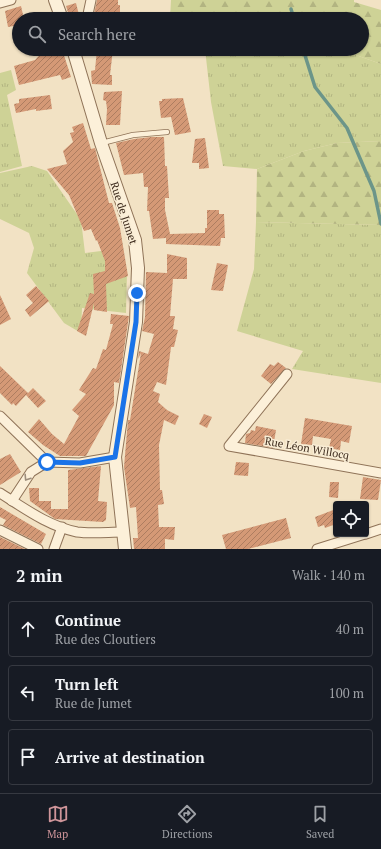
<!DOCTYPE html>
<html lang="en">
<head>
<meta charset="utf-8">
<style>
  :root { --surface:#171b24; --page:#20242c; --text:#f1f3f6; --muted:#9ea1a6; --line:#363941; --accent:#cf959a }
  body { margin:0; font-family:"PT Serif",serif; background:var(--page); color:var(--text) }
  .controls { position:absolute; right:12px; bottom:12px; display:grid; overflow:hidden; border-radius:4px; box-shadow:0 1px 3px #0004 }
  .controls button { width:36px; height:36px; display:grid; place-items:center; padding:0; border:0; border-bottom:1px solid var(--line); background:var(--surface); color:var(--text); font:20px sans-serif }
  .stop { position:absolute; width:12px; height:12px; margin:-9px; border:3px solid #1a73e8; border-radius:50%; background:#fff }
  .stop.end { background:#1a73e8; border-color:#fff; box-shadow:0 1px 4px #0008 }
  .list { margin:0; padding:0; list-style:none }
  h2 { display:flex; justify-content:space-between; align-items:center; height:52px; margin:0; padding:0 16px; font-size:17px }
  h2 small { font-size:13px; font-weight:400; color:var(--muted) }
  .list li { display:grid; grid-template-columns:26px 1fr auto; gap:12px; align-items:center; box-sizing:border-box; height:56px; margin:0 8px 8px; padding:0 8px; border:1px solid var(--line); border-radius:4px }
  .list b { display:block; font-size:15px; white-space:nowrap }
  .list p { margin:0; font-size:13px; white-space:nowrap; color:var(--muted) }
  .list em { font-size:13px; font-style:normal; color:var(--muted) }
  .icon { flex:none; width:22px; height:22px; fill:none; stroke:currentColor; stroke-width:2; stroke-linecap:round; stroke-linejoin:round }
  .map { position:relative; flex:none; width:381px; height:549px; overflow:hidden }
  .search { position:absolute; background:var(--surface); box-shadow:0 1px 3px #0004; left:12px; right:12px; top:12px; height:44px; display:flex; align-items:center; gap:10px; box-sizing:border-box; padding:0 14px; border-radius:22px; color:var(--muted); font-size:15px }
  .sheet { height:244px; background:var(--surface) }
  nav { display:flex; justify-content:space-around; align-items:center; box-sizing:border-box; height:56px; border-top:1px solid var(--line); background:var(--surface); font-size:11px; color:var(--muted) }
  nav a { display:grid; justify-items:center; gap:2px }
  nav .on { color:var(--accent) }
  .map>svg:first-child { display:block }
  .grass { fill:url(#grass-tufts) }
  .forest { fill:url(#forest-firs) }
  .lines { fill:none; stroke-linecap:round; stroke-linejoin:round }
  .stream { stroke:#6c9589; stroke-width:3.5 }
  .building { fill:url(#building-hatch) }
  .service-casing { stroke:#8f7358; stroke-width:6 }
  .minor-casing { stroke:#8f7358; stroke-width:11 }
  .tertiary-casing { stroke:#8f7358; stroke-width:14 }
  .service { stroke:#fcf0d9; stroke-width:4.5 }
  .minor { stroke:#fcf0d9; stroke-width:9 }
  .tertiary { stroke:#fcf0d9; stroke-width:12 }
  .oneway { stroke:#9d8e7c }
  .route { stroke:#1a73e8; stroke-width:5 }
  .labels { text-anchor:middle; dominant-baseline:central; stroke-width:3; stroke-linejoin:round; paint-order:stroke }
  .street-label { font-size:11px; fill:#3e2c1e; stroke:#f9edd5 }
</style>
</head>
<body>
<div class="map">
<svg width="381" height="549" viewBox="0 0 381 549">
  <defs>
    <pattern id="grass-tufts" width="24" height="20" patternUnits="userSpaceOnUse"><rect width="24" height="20" fill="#ced296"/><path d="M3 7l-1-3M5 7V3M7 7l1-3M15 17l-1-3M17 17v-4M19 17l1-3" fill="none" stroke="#b2b481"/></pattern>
    <pattern id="forest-firs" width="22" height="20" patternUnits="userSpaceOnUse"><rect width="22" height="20" fill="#ced296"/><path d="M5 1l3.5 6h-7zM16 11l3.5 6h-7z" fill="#b2b481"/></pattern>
    <pattern id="building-hatch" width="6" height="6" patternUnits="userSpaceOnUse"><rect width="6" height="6" fill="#d49976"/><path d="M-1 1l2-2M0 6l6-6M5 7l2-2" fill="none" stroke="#ad7d60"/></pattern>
  </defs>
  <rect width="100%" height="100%" fill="#f2e2c4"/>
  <!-- grass -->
  <g class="grass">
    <polygon points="205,49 339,49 381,64 381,141 337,143 304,151 257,169 223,166 211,102"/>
    <polygon points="11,70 16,90 7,95 22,166 0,172 0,73"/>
    <polygon points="32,166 47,171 81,220 85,253 101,251 121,236 127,273 126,313 82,308 81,333 64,323 27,273 34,248 29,233 0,219 0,173"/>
    <polygon points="256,222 381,225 381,383 292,369 303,351 237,331 254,269"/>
  </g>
  <!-- forest -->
  <g class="forest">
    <polygon points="171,0 354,0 354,2 381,10 381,64 339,49 362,49 362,19 170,19"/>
    <polygon points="381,141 381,225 256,222 257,169 304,151 337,143"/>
  </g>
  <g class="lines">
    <!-- stream -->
    <g class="stream">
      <polyline points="291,9 294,19"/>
      <polyline points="303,49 315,87 347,128 374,191 381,224"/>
    </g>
  </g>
  <!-- building -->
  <g class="building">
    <polygon points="97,0 118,0 118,5 120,5 120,19 93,19"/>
    <polygon points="76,3 80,19 70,19 66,6"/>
    <polygon points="21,6 24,19 19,19 19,25 8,27 5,11"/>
    <polygon points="45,49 62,49 71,77 62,80 60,75 19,85 14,66 35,60"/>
    <polygon points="97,49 113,49 110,75 112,75 112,85 92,84 91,71 95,70"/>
    <polygon points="122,91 120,125 106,125 107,109 106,101 103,100 104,92"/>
    <polygon points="50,95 52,109 36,111 36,109 16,113 14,104 19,103 19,99"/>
    <polygon points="183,98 191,132 175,135 171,117 161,118 159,101 162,101 162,99"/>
    <polygon points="83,123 91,149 95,148 109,203 112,203 120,228 128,276 106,284 107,312 94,310 94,303 86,336 77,331 90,293 94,294 93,274 105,271 105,261 97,240 96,241 91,229 84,231 69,195 47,169 67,164 63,151 73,142 70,133 74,132 72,127"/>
    <polygon points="151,137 164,137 165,166 167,166 169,198 165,198 165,210 170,234 205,233 205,228 207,228 207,210 219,210 219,214 224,214 225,238 221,238 220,246 166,244 166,238 153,239 149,211 147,211 148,187 144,187 143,173 124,175 116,143 134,139"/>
    <polygon points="205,138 209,168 199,169 199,163 192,163 195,139"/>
    <polygon points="167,254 187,258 187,279 173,279 170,316 175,316 173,329 178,330 174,347 171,347 166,385 157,382 153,391 160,394 158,402 167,410 179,416 175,425 164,420 159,445 160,490 162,490 164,504 158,505 159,527 175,527 174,540 165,539 165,549 134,549 133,538 138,538 136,507 130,508 124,467 128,420 130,420 141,353 138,359 139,351 148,354 154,334 142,331 145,317 146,272 167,273"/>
    <polygon points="217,263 228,265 223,291 211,290"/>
    <polygon points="36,286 49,301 30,317 25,310 33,303 26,295"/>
    <polygon points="0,295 11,319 0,325"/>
    <polygon points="111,314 129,316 119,383 114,382 114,405 86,456 60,456 43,445 28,432 39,419 52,434 64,444 79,416 72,410 86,394 79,390 93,368 96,369 103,349 106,350 113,324 110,324"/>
    <polygon points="278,362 286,368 271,384 261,376 270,364 274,366"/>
    <polygon points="0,366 28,393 33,388 46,401 38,408 26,395 16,406 13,403 12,405 0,393"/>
    <polygon points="204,414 212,417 207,428 199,424"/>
    <polygon points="305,418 352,426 349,443 341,441 340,450 329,448 331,439 313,436 312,445 301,444"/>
    <polygon points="256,426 276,430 273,448 245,443 246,434 250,433 251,430 255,431"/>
    <polygon points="10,454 21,472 0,485 0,459"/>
    <polygon points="236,462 249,463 248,476 234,475"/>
    <polygon points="101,466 98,501 107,502 106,520 103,522 55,519 30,501 29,488 39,488 39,501 51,501 51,509 68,509 68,470"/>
    <polygon points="363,477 381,480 378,500 360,499"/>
    <polygon points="330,482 339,482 338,498 329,497"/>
    <polygon points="0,507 46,534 41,544 3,525 6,520 0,517"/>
    <polygon points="336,509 336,524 325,528 324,525 318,527 315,517"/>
    <polygon points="286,518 291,538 248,549 226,549 222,535"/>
    <polygon points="0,537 25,549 0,549"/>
  </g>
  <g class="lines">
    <defs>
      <polyline id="service" points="102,143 133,135 167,132"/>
      <g id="minor">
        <polyline points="0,3 11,0"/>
        <polyline points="87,19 91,0"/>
        <polyline points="287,374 229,446 381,473"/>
        <polyline points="0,416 47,462"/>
        <path d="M0 493C24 508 48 526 77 532 91 534 109 532 123 532"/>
        <polyline points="12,501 31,472 47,462 80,463 115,457"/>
        <polyline points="0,530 38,549"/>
        <polyline points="366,534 381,529"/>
        <polyline points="54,549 62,527"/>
        <polyline points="317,549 365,534"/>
      </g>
      <g id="tertiary">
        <polyline points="55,0 62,19"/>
        <polyline points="73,49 101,143 135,240 138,268 136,322 115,457 125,549"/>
      </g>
    </defs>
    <!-- service casing -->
    <use href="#service" class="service-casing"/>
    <!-- minor casing -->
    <use href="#minor" class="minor-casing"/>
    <!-- tertiary casing -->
    <use href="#tertiary" class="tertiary-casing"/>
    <!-- service -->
    <use href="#service" class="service"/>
    <!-- minor -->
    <use href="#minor" class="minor"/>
    <!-- tertiary -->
    <use href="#tertiary" class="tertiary"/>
  </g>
  <!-- one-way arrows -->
  <defs><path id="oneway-chevron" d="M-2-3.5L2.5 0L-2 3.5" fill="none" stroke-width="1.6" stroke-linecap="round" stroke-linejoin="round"/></defs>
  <use class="oneway" href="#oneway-chevron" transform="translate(27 478) rotate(123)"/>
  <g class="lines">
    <!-- route -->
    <polyline class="route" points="47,462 80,463 115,457 136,322 137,293"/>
  </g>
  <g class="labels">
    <!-- street labels -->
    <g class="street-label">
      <text transform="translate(124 213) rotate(72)">Rue de Jumet</text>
      <text transform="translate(307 448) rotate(10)">Rue Léon Willocq</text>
    </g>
  </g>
</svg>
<div class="controls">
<button><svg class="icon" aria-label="locate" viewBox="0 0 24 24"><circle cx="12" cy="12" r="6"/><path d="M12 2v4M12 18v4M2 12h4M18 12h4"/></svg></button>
</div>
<div class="stop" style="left:47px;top:462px"></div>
<div class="stop end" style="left:137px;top:293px"></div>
<div class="search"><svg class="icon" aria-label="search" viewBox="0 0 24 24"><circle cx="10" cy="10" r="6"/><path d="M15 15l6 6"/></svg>Search here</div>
</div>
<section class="sheet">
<h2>2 min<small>Walk · 140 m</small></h2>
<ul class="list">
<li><svg class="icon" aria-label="ahead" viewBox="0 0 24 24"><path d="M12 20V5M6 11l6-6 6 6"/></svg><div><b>Continue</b><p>Rue des Cloutiers</p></div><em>40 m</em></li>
<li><svg class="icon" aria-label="left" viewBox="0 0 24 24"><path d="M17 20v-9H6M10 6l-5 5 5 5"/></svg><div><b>Turn left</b><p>Rue de Jumet</p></div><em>100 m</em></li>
<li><svg class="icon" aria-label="arrive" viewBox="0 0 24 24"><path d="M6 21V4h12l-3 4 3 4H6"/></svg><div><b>Arrive at destination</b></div></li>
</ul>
</section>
<nav>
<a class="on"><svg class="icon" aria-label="map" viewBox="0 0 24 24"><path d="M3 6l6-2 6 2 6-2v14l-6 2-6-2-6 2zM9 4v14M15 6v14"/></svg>Map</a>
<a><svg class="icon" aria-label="directions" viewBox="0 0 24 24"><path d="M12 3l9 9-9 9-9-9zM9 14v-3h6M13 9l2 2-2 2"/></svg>Directions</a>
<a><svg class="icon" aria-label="saved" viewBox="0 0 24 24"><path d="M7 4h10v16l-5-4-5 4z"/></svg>Saved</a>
</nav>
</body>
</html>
